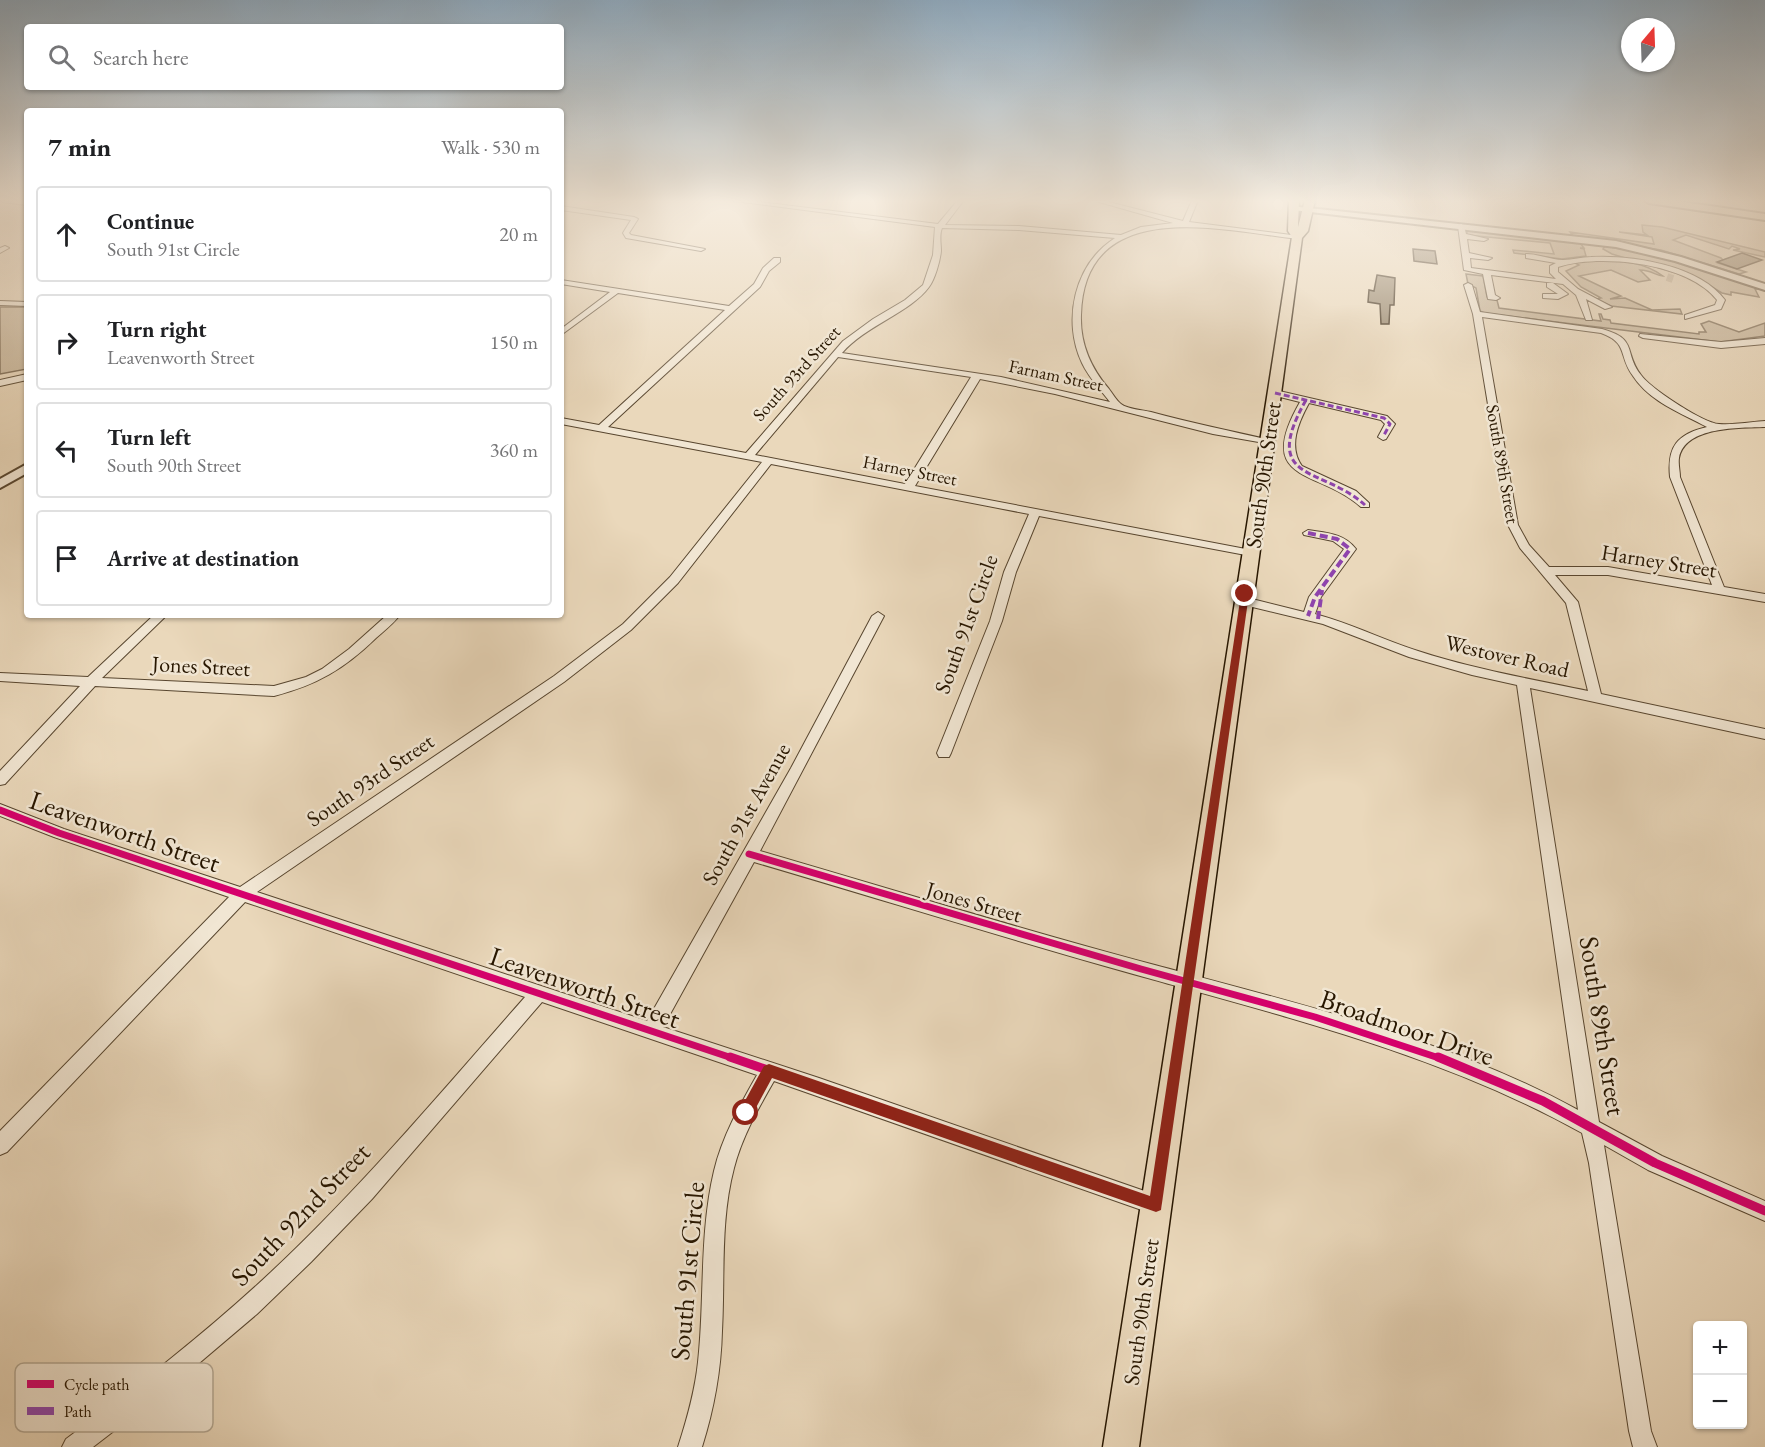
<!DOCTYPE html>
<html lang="en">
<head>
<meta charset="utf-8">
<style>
  :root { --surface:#fff; --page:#f2f2f2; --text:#202124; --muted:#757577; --line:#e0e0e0 }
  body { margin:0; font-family:"EB Garamond",serif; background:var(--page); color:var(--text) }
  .controls { position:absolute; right:18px; bottom:18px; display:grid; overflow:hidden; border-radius:6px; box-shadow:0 2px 4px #0004 }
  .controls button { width:54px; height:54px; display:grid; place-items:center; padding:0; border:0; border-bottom:2px solid var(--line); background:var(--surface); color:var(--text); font:30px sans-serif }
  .compass { position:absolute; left:1621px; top:18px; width:54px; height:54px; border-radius:50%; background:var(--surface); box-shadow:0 2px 4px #0004; rotate:19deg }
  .stop { position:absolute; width:18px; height:18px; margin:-14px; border:4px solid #8f2418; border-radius:50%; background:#fff }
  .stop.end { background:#8f2418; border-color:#fff; box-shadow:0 2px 6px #0008 }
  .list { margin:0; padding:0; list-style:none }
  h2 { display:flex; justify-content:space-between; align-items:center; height:78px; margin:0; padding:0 24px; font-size:26px }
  h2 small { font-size:20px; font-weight:400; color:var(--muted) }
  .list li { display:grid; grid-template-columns:39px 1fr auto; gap:18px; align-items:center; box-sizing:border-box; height:96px; margin:0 12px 12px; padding:0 12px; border:2px solid var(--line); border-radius:6px }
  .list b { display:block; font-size:22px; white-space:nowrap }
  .list p { margin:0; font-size:20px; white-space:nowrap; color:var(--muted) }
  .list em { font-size:20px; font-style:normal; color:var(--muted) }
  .icon { flex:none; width:33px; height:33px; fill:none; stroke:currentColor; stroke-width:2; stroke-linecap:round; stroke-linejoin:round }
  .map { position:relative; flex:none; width:1765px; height:1447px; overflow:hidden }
  .search { position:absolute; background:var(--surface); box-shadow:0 2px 4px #0004; left:24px; top:24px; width:540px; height:66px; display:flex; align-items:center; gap:15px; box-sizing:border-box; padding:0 21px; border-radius:6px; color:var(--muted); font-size:22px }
  .panel { position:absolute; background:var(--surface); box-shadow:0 2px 4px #0004; left:24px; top:108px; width:540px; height:510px; border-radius:6px }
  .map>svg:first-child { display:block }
  .green { fill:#c9b79b; stroke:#78664e; stroke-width:1.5 }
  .building { fill:#8c7b61; stroke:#271600; stroke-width:1.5 }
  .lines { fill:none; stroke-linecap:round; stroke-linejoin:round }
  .minor-tunnel { stroke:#c3b196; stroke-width:8; stroke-dasharray:8 4; stroke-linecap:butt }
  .minor-casing { stroke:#58462f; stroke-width:2 }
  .tertiary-casing { stroke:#58462f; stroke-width:4 }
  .primary-casing { stroke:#271600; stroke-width:3 }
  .trunk-casing { stroke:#271600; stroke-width:4 }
  .minor { fill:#f1e6d3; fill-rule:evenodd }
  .tertiary { fill:#f1e6d3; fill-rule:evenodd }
  .primary { fill:#ead8bb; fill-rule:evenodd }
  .trunk { fill:#ead8bb; fill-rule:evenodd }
  .quiet-far1 { stroke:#8e44ad; stroke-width:3; stroke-dasharray:6 3; stroke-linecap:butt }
  .quiet { stroke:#8e44ad; stroke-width:4; stroke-dasharray:8 4; stroke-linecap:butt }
  .cycleway-far1-casing { stroke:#f1e6d3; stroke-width:10 }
  .cycleway-casing { stroke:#f1e6d3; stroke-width:13 }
  .cycleway-far1 { stroke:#d6006c; stroke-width:7 }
  .cycleway { stroke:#d6006c; stroke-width:9 }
  .route { fill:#8f2418 }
  .labels { text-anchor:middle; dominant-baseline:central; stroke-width:5; stroke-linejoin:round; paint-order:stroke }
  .far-street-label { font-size:18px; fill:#271600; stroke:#f1e6d3 }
  .street-label { font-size:22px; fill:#271600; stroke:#f1e6d3 }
  .near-street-label { font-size:27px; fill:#271600; stroke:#f1e6d3 }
  .key { fill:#f1e6d3; stroke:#b4a894; stroke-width:1.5 }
  .key-label { font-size:16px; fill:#271600 }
</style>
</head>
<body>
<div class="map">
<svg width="1765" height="1447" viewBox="0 0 1765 1447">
  <rect width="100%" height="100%" fill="#ead8bb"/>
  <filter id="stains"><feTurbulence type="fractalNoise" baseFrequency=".00333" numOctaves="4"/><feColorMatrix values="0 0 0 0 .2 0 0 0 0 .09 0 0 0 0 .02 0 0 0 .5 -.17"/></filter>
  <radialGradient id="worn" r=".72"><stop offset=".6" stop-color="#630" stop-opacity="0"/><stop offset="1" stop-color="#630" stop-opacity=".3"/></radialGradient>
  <!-- green -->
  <g class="green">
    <polygon points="1642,225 1662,227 1765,252 1765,257 1733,250 1740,249 1732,246 1729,249 1686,235 1673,240 1721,258 1723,260 1718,263 1746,272 1739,274 1661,250 1573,236 1570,232 1654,244 1652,237 1619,232 1647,235 1643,232"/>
    <polygon points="1472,230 1580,243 1584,248 1580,248 1584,249 1586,256 1562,259 1514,253 1513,250 1554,254 1550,243 1467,235 1467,230"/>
    <polygon points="1605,246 1664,257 1764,289 1755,289 1759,297 1731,292 1731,295 1722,293 1702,281 1612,254 1603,249"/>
    <path d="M1592 260C1618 261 1641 260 1663 276 1656 276 1652 270 1640 270L1650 280 1638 282 1611 270 1579 276 1621 296 1610 299 1625 298 1652 310 1680 309 1682 314 1611 306 1596 299 1601 298 1581 287 1566 271 1579 265 1573 262Z"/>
    <polygon points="1466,274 1483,276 1487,297 1497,300 1499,308 1601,321 1599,314 1601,314 1603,319 1610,320 1611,323 1699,334 1699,332 1706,332 1701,324 1709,321 1739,332 1765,323 1765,336 1720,342 1484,313 1480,311 1476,288 1468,284"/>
    <polygon points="0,307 27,307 27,369 0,374"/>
  </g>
  <!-- building -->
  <g class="building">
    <polygon points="1413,249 1435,251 1437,264 1414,261"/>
    <polygon points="1742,253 1762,260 1737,269 1717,262"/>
    <polygon points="1377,275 1395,278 1394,305 1390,305 1389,324 1381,324 1380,304 1368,302 1369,290 1374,291"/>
  </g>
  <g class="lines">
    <!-- minor-tunnel -->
    <polyline class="minor-tunnel" points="1667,277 1673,279"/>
    <defs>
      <g id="minor">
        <polygon points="0,200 27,201 27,205 3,202"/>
        <path d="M727 200H743L938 224 958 200H964L945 225 1019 226 1121 235 1141 227 1173 223 1092 200H1101L1183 221 1192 200H1198L1189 222 1299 236V238L1297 239C1221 230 1084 195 1081 315 1080 344 1091 368 1109 389 1113 394 1116 400 1121 404 1127 409 1143 410 1151 412 1191 423 1231 431 1270 440V444L1213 434 1055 394 980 379 915 486 1251 550 1257 553 1251 556 1039 516 1016 572 1002 621 951 753 949 757H939L937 753 990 621 1004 572 1029 514 771 464 678 583 631 630 564 682 257 892 647 1021 791 768 872 616 878 612 884 616 760 851C890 889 1020 929 1151 964 1295 1003 1447 1038 1578 1110L1517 685 1472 675 1409 657 1323 624 1240 604 1238 601 1244 597 1304 612 1309 597 1344 549 1333 541 1304 535 1303 533 1308 530C1326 533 1344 533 1356 549L1321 597 1315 614C1350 623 1383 640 1418 651 1473 669 1531 679 1588 691L1566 603 1520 548 1508 525 1473 314 1464 285 1468 283 1472 285 1480 312 1602 329C1639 339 1623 352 1641 375 1650 388 1703 423 1719 424 1733 425 1750 422 1765 421V427C1740 428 1685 426 1679 458 1678 464 1680 471 1680 477L1724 587 1765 594V602L1608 575H1555L1578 602 1601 694 1765 729V739L1530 688 1599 1122 1662 1156 1765 1201V1221L1648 1170 1604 1145 1651 1431 1657 1447H1633L1629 1431 1589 1163 1582 1133C1446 1057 1294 1019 1144 977 1014 941 884 900 754 862L663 1027 819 1078 1156 1195 1163 1198 1166 1205 1163 1212 1156 1215 774 1081C758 1109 742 1137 734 1168 720 1221 725 1277 722 1331 721 1371 714 1409 702 1447H678C687 1419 695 1391 698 1362 705 1299 699 1234 714 1171 722 1137 740 1105 757 1075L542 1002 372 1199 311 1262 257 1314 171 1387 93 1447H62L66 1439C136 1387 206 1333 270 1273 362 1187 442 1091 525 997L245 902 7 1152 0 1155V1131L229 897 54 837 0 816V804L64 829 240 887 554 676 623 624 670 577 762 462 561 424V418L599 425 725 310 618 293 561 335V329L610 292 561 284V280L729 306 754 284 763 268 774 258H780V262L769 271 760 287 608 427 746 453 843 341 873 319 905 300 923 285 933 255 935 227ZM942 228 1019 230 1115 238C1074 264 1062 321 1082 363 1089 378 1100 389 1110 402L1001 377 842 353C865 326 911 312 929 287 935 279 940 261 941 251 941 244 939 235 942 228ZM1482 317 1601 333C1629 343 1618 356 1633 376 1650 402 1681 413 1707 427 1677 434 1667 447 1670 477L1712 585 1608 567H1549L1529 545 1518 525ZM838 357 971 377 905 484 755 455Z"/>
        <polygon points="561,206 634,217 638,219 629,233 631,235 705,249 701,251 626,238 623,233 631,220 561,210"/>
        <path d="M1461 224 1464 226 1466 234 1488 239 1484 241 1467 239 1469 253 1492 258 1488 260 1470 258 1471 268 1556 279 1550 273V266L1556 263 1526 258V254C1539 254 1551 260 1563 260 1572 260 1582 257 1591 257 1633 255 1699 265 1725 300L1721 309 1685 319V315L1715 305 1717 300C1689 263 1600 253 1558 267V272L1578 289 1612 307 1605 309 1586 299 1592 320H1586L1576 295 1563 284 1491 275 1495 295 1500 298 1496 300 1488 299 1483 274 1464 270 1458 226Z"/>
        <polygon points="5,246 9,248 0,253 0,248"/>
        <polygon points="1547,283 1553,283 1568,294 1558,299 1543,298 1543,294 1558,294 1547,287"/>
        <polygon points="0,301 27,302 27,306 0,305"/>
        <polygon points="1640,334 1721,342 1765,338 1765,344 1721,348 1643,338 1639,336"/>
        <polygon points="27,374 27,380 0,386 0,380"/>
        <path d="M1275 390 1387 416 1395 424 1386 439 1383 440 1378 437 1385 424 1381 420 1309 403C1298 423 1288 447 1302 466L1356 491 1369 503V507H1361C1319 469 1253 484 1300 402L1272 395 1270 393Z"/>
        <path d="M154 615H167L102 678 274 686 306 677 322 669 349 649 387 615H400C393 624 384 631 376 638 344 669 317 685 274 696L95 686 5 784 0 785V771L80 686 0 681V673L88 677Z"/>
      </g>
      <g id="tertiary">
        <polygon points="1290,206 1616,241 1681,257 1765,284 1765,290 1675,261 1616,247 1293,210 1289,208"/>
        <polygon points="27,464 27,473 0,488 0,479"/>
      </g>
      <polygon id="primary" points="1289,200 1299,200 1298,227 1305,200 1315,200 1308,231 1302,238 1139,1447 1103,1447 1292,237 1288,231"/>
      <polygon id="trunk" points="1644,200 1669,200 1765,214 1765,220 1649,203"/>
    </defs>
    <!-- minor casing -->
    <use href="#minor" class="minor-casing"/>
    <!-- tertiary casing -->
    <use href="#tertiary" class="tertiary-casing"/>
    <!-- primary casing -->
    <use href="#primary" class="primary-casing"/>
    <!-- trunk casing -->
    <use href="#trunk" class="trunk-casing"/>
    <!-- minor -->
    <use href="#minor" class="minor"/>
    <!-- tertiary -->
    <use href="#tertiary" class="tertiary"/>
    <!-- primary -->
    <use href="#primary" class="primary"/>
    <!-- trunk -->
    <use href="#trunk" class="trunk"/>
    <!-- quiet-far1 -->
    <g class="quiet-far1">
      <polyline points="1275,393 1384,418 1390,424 1383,437"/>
      <path d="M1306 400C1259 483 1322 466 1365 505"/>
    </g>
    <!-- quiet -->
    <g class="quiet">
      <polyline points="1308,533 1337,539 1350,549 1315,597 1308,616"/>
      <polyline points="1318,619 1322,590"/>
    </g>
    <defs>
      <g id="cycleway-far1">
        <polyline points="0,810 59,833 735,1059"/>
        <polyline points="749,854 1141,969 1315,1017 1442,1059"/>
      </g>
      <g id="cycleway">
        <polyline points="730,1057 1156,1205"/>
        <polyline points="1438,1057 1543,1101 1655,1163 1765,1211"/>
      </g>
    </defs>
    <!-- cycleway-far1 casing -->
    <use href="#cycleway-far1" class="cycleway-far1-casing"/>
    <!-- cycleway casing -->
    <use href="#cycleway" class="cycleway-casing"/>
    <!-- cycleway-far1 -->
    <use href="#cycleway-far1" class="cycleway-far1"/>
    <!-- cycleway -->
    <use href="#cycleway" class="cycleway"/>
  </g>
  <!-- sky -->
  <linearGradient id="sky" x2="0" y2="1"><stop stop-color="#8ea8bc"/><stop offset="0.5" stop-color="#f6ede0"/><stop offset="1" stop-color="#f6ede0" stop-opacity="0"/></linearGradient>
  <rect width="1765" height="402" fill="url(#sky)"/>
  <!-- route -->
  <polygon class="route" points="1245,591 1249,594 1161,1210 1156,1212 772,1078 751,1117 746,1119 741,1117 739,1113 741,1108 764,1066 769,1064 1150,1196 1241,594"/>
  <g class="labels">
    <!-- far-street labels -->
    <g class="far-street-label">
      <text transform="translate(796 373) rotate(-48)">South 93rd Street</text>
      <text transform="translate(1056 375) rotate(12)">Farnam Street</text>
      <text transform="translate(1503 464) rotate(80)">South 89th Street</text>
      <text transform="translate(910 470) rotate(11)">Harney Street</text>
    </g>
    <!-- street labels -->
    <g class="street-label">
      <text transform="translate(1263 475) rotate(-82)">South 90th Street</text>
      <text transform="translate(1659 561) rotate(9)">Harney Street</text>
      <text transform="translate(966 624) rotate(-70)">South 91st Circle</text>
      <text transform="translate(1507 656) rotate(13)">Westover Road</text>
      <text transform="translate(201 666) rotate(3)">Jones Street</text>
      <text transform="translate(370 780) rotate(-34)">South 93rd Street</text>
      <text transform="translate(746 814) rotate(-61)">South 91st Avenue</text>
      <text transform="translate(974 902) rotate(16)">Jones Street</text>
      <text transform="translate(1141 1312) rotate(-82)">South 90th Street</text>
    </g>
    <!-- near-street labels -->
    <g class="near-street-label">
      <text transform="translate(125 831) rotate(19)">Leavenworth Street</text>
      <text transform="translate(585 987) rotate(19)">Leavenworth Street</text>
      <text transform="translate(1603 1026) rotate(81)">South 89th Street</text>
      <text transform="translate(1407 1027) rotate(19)">Broadmoor Drive</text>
      <text transform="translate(300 1214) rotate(-46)">South 92nd Street</text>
      <text transform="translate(687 1271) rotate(-85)">South 91st Circle</text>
    </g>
  </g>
  <!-- legend -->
  <rect x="15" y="1363" width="198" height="69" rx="9" class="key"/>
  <rect x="27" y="1380" width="27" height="8" fill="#d6006c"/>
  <rect x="27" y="1407" width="27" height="8" fill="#8e44ad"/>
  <g class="key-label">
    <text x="64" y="1390">Cycle path</text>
    <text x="64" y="1417">Path</text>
  </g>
  <rect width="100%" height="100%" filter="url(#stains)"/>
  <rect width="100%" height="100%" fill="url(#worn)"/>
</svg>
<div class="controls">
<button>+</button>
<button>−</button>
</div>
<svg class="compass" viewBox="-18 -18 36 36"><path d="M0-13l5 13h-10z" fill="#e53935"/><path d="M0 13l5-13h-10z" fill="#757577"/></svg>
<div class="stop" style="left:746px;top:1113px"></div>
<div class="stop end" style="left:1245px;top:594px"></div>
<div class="search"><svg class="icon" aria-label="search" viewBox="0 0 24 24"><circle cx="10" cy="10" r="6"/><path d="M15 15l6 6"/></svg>Search here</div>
<section class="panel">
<h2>7 min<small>Walk · 530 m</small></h2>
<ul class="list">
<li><svg class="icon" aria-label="ahead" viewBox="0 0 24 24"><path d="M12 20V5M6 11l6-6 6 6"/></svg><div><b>Continue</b><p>South 91st Circle</p></div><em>20 m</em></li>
<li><svg class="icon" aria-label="right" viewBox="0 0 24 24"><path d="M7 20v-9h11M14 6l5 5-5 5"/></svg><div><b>Turn right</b><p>Leavenworth Street</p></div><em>150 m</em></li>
<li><svg class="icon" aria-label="left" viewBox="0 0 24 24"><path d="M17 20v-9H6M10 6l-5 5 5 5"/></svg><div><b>Turn left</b><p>South 90th Street</p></div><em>360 m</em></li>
<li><svg class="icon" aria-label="arrive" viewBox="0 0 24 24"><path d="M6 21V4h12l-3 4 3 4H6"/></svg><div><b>Arrive at destination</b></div></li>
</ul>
</section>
</div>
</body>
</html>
